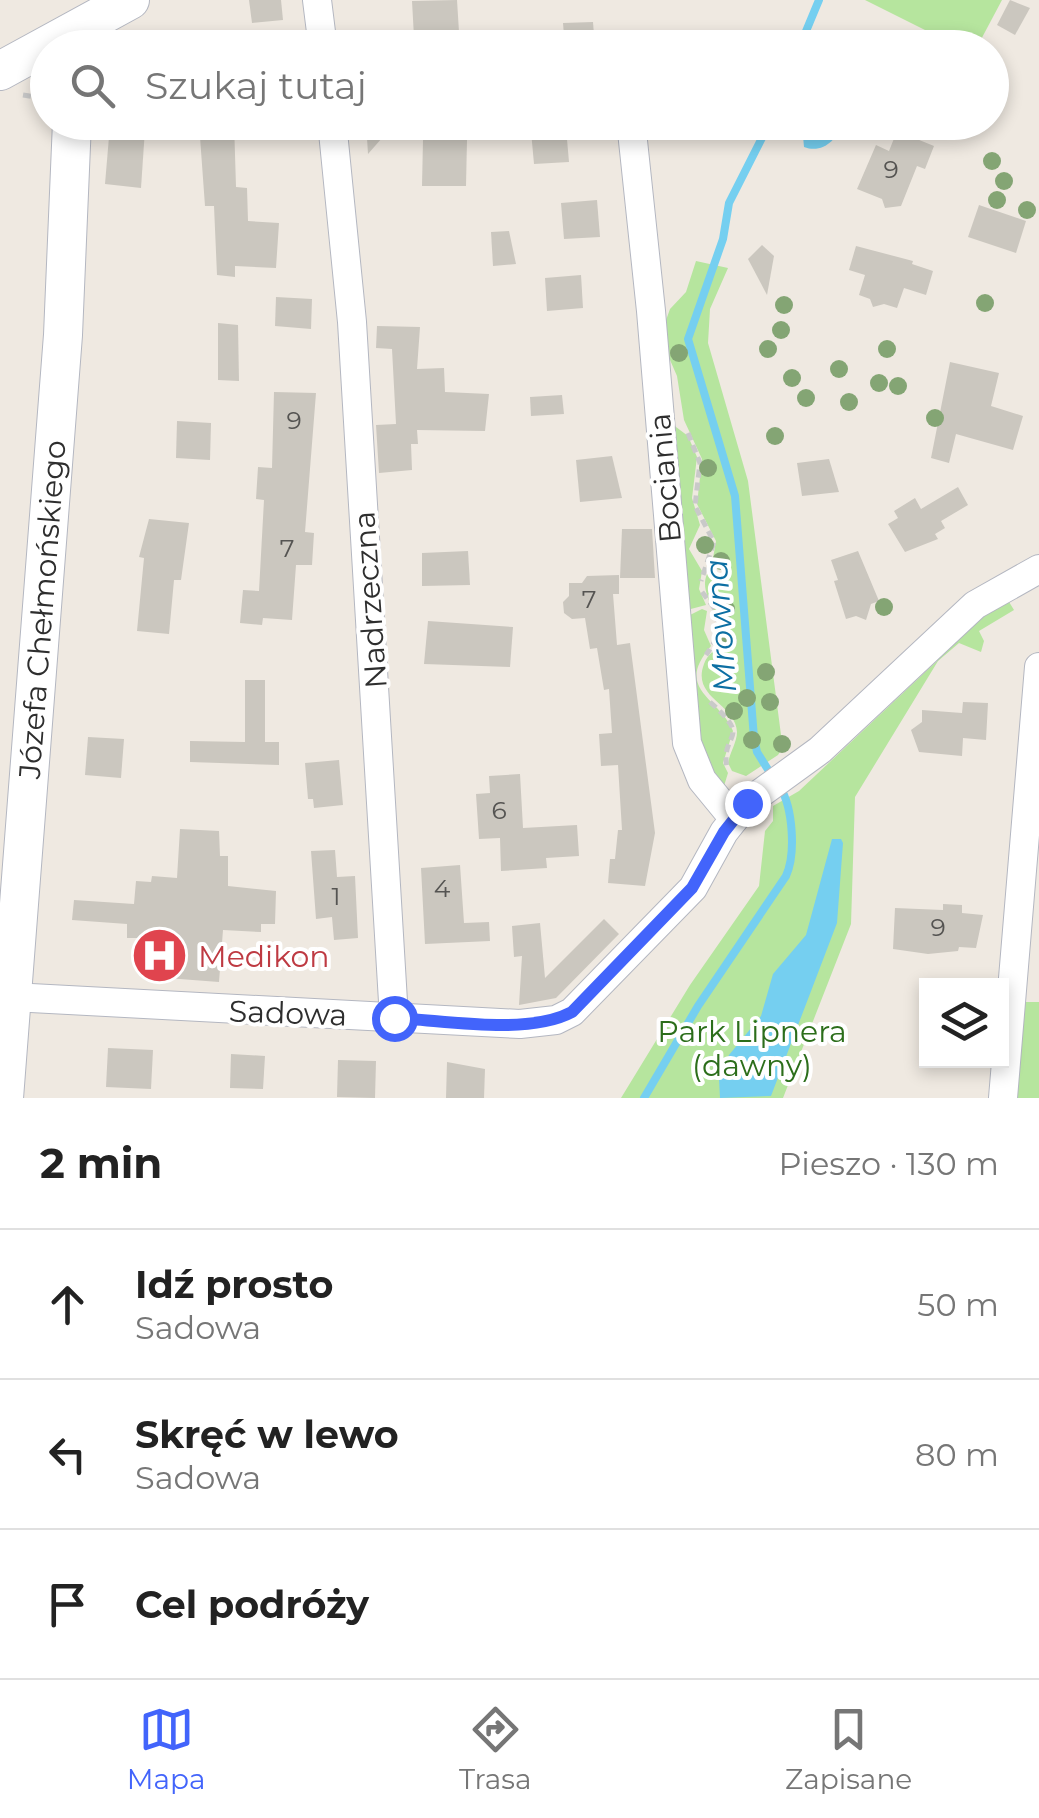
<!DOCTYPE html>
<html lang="pl">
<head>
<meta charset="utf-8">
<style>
  :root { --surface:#fff; --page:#f2f2f2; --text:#222; --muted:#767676; --line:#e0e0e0; --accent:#4264fb }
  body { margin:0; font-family:Montserrat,sans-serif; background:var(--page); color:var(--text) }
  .controls { position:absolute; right:30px; bottom:30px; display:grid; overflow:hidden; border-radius:0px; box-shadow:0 5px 15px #0003 }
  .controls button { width:90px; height:90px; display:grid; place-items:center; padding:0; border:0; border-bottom:2px solid var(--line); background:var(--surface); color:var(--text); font:50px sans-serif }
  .stop { position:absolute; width:30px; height:30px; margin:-22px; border:8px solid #4264fb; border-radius:50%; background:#fff }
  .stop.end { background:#4264fb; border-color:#fff; box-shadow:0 2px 10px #0008 }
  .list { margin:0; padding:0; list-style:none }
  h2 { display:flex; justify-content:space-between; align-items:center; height:130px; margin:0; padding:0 40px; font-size:42px }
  h2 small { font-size:32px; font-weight:400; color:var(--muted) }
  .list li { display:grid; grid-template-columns:65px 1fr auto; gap:30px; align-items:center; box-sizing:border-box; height:150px; padding:0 40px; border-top:2px solid var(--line) }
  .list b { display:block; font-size:38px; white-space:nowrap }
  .list p { margin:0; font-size:32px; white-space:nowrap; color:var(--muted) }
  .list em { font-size:32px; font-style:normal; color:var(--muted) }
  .icon { flex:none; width:55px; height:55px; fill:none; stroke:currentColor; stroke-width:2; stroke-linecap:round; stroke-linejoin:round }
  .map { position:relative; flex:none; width:1039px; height:1098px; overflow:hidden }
  .search { position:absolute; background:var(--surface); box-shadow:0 5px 15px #0003; left:30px; right:30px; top:30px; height:110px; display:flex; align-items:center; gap:25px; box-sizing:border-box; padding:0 35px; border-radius:55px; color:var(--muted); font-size:38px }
  .sheet { height:580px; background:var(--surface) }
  nav { display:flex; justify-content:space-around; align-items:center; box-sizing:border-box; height:140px; border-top:2px solid var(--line); background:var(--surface); font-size:28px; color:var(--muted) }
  nav a { display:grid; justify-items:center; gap:5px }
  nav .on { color:var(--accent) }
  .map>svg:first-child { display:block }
  .green { fill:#b6e59e }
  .water { fill:#75cff0 }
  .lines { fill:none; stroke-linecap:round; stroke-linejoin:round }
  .stream { stroke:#75cff0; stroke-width:8 }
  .building { fill:#cbc7bf }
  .street-casing { stroke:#b4b7c1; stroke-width:30 }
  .secondary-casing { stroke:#b4b7c1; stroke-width:40 }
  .path { stroke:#c9c9c9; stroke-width:5; stroke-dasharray:8 5; stroke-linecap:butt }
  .street { stroke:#fff; stroke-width:28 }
  .secondary { stroke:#fff; stroke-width:38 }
  .tree { fill:#84a574 }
  .route { stroke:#4264fb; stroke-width:12 }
  .labels { text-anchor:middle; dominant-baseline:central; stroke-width:8; stroke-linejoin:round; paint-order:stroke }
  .number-label { font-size:25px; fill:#555452 }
  .street-label { font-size:30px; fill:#2e2e2e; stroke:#fff }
  .health-label { font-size:30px; fill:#be3a42; stroke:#fff; text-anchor:start }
  .park-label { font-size:30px; fill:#2c6e1b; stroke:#fff }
  .water-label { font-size:32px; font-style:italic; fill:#0d6fa3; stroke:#fff }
</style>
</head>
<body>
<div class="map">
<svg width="1039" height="1098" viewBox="0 0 1039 1098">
  <rect width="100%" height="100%" fill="#efe9e1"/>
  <!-- green -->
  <g class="green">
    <polygon points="865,0 1002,0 977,47 959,47"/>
    <path d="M696 261 728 268 710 309 708 343 748 481 781 735 787 741 778 755 746 776 732 771 728 763C730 752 737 742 737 732 736 704 691 698 704 664 707 654 718 649 723 639 722 615 698 595 707 574L724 582 722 563 712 564 716 541 697 504 702 459 684 420 677 376 667 353 665 323 670 309 686 292Z"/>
    <polygon points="672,424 688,436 697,457 692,498 700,525 689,549 702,571 699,589 706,605 687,610"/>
    <polygon points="1006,597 1014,610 979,631 984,641 981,652 959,643 938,661 855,797 851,924 783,1098 621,1098 690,985 759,886 765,831 773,821 773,806 799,791 937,661 935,657 971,622"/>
    <path d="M702 609 707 611 704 630 711 646C673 690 720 698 733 731L723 763 728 773 724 786 711 779 692 733 686 617Z"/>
    <polygon points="1022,1002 1039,1002 1039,1098 1015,1098"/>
  </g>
  <!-- water -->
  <g class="water">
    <path d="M826 123H841C838 140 822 154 804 147L803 136 825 128Z"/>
    <polygon points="832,839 841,839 843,843 837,923 771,1096 720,1098 719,1079 729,1055 761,1016 773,974 806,935"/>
  </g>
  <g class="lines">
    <!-- stream -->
    <g class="stream">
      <polyline points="799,48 819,0"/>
      <polyline points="770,122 729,203 723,239 688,339 735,496 754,738 757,752 772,776"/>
      <path d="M644 1098 698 1006 786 876C796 854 793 808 780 787"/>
    </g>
  </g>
  <!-- building -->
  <g class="building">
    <polygon points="249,0 281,0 283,20 252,23"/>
    <polygon points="457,0 460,48 432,48 431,36 414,37 412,1"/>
    <polygon points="1010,0 1030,8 1015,35 997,25"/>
    <polygon points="593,22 595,48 565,48 563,23"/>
    <polygon points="216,122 234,122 236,187 247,188 248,221 279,223 276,268 235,266 235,277 217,275 214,206 205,206 200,137 216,137"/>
    <polygon points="366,122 396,122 368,154"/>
    <polygon points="110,125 145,129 141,188 105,184"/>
    <polygon points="566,128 569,162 534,164 531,131"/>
    <polygon points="897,131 934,146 925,169 917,166 901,206 885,208 882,199 857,189 876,145 889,151"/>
    <polygon points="423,140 467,140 466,186 422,186"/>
    <polygon points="597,200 600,237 564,239 561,203"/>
    <polygon points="979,205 1026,221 1016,253 968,237"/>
    <polygon points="509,231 516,264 493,266 491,232"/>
    <polygon points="762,245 774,256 767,295 748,259"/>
    <polygon points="856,246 913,261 912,264 933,271 926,295 904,288 897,308 884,304 873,307 870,299 859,295 865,275 849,270"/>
    <polygon points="581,275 583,308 547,311 545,278"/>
    <polygon points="276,297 312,299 311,329 275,326"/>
    <polygon points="218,323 238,325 239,381 218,380"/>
    <polygon points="377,326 420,327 417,369 444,368 445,392 489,394 485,431 417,430 418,444 411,444 412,470 379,473 376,425 396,424 392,349 376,348"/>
    <polygon points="950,362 999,373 991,406 1023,416 1013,450 956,434 949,463 931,458"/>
    <polygon points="274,392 316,393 305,532 314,533 312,565 296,565 292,620 263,618 262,625 240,623 243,590 259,591 264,500 256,499 258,467 272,468"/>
    <polygon points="562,395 564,414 531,416 530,397"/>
    <polygon points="177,421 211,423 210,460 176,458"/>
    <polygon points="612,456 622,498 580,502 576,460"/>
    <polygon points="829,459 839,492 802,496 797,463"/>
    <polygon points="958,487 968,505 941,521 945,528 935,534 938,539 905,552 888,524 898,518 894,511 915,498 921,509"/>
    <polygon points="149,519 189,523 181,580 174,580 169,634 137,631 144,558 139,557"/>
    <polygon points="622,529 652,529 655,578 620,578"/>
    <polygon points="468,551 470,585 422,586 422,553"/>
    <polygon points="858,551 879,601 871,604 866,620 856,616 846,619 834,581 838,580 831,560"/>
    <polygon points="619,575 619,594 613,594 617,645 630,643 655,833 645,886 608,883 610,859 615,859 618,830 622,830 618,765 601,766 599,734 612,733 609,689 604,690 597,648 590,649 585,618 572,619 564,613 563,602 569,596 569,583 582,583 587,576"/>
    <polygon points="428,621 513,627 510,667 424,664"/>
    <polygon points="245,680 265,680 265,742 279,742 279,765 190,762 190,741 245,742"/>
    <polygon points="963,702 988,703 986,740 963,738 962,756 919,752 911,730 922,722 922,710 962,713"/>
    <polygon points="88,737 124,739 121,778 85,775"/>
    <polygon points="339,760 343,805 314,808 313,799 308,799 305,763"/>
    <polygon points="520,774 523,828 577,825 579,856 546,858 547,868 501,871 500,838 479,839 476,794 490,793 489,776"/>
    <polygon points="180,829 219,831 220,856 228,856 228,886 276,891 275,924 261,924 261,932 223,930 219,982 140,976 143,938 127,938 127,924 72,920 74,900 134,904 136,881 151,882 152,876 177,878"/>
    <polygon points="335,850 337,877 355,876 358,938 334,940 332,917 316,919 311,851"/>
    <polygon points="460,865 464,923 489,922 490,941 425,944 421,868"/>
    <polygon points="943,904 962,905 962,913 983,915 976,948 959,947 958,951 928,954 893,949 895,908 943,910"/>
    <polygon points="604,919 619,934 556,998 519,1005 522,956 514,957 512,926 540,923 545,978"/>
    <polygon points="108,1048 153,1050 151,1089 106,1087"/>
    <polygon points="231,1054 265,1056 263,1089 230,1088"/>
    <polygon points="338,1060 376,1061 375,1098 337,1097"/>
    <polygon points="447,1062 485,1069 484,1098 446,1098"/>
  </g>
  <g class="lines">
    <defs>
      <g id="street">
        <polyline points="317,0 323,48"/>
        <polyline points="332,122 352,322 394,1018"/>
        <polyline points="631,122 651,311 687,743 702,780 734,819"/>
        <polyline points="12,997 520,1024 556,1020 572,1012 693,888 724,832 747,803 820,750 975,605 1039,569"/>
        <polyline points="1003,1098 1039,667"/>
      </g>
      <g id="secondary">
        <polyline points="0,71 130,0"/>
        <path id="s1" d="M4 1098 63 335 72 122"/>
      </g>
    </defs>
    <!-- street casing -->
    <use href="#street" class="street-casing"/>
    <!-- secondary casing -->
    <use href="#secondary" class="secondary-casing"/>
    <!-- path -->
    <g class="path">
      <polyline points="23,95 42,98 48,108"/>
      <polyline points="688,433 700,463 695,506 714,542 701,581"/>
      <polyline points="702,592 715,609 720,634 706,655"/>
      <path d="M710 702C754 741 720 731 727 768"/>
    </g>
    <!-- street -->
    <use href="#street" class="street"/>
    <!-- secondary -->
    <use href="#secondary" class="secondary"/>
  </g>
  <!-- trees -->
  <g class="tree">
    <circle cx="992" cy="161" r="9"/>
    <circle cx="1004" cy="181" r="9"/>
    <circle cx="997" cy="200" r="9"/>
    <circle cx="1027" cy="210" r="9"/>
    <circle cx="985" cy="303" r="9"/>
    <circle cx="784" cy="305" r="9"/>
    <circle cx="781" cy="330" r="9"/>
    <circle cx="768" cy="349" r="9"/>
    <circle cx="887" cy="349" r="9"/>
    <circle cx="679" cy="353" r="9"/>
    <circle cx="839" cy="369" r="9"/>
    <circle cx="792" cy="378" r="9"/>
    <circle cx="879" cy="383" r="9"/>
    <circle cx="898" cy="386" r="9"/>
    <circle cx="806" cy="398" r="9"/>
    <circle cx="849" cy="402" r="9"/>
    <circle cx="935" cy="418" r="9"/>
    <circle cx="775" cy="436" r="9"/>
    <circle cx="708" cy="468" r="9"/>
    <circle cx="705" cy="545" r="9"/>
    <circle cx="721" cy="561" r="9"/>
    <circle cx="884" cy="607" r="9"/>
    <circle cx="726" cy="609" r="9"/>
    <circle cx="728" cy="641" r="9"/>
    <circle cx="766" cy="672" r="9"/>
    <circle cx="747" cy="698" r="9"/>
    <circle cx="770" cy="702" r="9"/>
    <circle cx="734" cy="711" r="9"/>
    <circle cx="752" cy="740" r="9"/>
    <circle cx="782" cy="744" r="9"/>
  </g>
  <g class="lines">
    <!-- route -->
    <path class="route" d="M394 1018C445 1020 527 1036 572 1012L692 888 724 832 747 803"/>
  </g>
  <!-- icons -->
  <defs>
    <symbol id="hospital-disc" viewBox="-11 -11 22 22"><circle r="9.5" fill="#e0444e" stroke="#fff"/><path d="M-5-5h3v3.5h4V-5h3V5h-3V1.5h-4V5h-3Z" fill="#fff"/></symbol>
  </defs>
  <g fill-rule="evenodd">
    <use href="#hospital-disc" x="128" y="924" width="63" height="63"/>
  </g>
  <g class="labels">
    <!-- number labels -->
    <g class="number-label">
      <text x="891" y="169">9</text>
      <text x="294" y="420">9</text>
      <text x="287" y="548">7</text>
      <text x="589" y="599">7</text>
      <text x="499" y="810">6</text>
      <text x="442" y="888">4</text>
      <text x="336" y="896">1</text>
      <text x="938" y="927">9</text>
    </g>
    <!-- street labels -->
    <g class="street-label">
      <text transform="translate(665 478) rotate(-95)">Bociania</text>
      <text transform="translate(370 600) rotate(-94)">Nadrzeczna</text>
      <text stroke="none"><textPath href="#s1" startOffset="490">Józefa Chełmońskiego</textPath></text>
      <text transform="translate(288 1013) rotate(2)">Sadowa</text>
    </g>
    <!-- health labels -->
    <g class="health-label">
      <text x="198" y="956">Medikon</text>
    </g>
    <!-- park labels -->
    <g class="park-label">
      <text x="752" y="1031">Park Lipnera<tspan x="752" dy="34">(dawny)</tspan></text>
    </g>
    <!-- water labels -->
    <g class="water-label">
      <text transform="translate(720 626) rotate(-94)">Mrowna</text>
    </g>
  </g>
</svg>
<div class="controls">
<button><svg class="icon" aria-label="layers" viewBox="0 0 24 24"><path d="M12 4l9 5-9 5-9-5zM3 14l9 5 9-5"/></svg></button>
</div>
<div class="stop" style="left:394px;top:1018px"></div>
<div class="stop end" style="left:747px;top:803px"></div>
<div class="search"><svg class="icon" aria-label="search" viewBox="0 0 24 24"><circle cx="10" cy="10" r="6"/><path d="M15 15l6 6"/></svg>Szukaj tutaj</div>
</div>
<section class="sheet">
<h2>2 min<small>Pieszo · 130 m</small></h2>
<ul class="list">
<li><svg class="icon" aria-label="ahead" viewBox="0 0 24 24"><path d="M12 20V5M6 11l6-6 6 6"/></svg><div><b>Idź prosto</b><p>Sadowa</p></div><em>50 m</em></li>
<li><svg class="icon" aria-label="left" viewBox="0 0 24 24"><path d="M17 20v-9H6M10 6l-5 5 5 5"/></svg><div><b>Skręć w lewo</b><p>Sadowa</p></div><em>80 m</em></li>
<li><svg class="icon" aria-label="arrive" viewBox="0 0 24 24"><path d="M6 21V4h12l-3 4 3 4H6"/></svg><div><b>Cel podróży</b></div></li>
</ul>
</section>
<nav>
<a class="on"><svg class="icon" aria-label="map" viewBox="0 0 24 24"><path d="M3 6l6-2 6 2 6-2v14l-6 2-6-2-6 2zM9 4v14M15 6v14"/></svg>Mapa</a>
<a><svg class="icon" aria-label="directions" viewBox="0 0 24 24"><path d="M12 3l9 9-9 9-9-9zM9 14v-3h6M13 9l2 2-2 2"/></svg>Trasa</a>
<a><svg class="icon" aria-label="saved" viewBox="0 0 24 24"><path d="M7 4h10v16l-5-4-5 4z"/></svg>Zapisane</a>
</nav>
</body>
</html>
